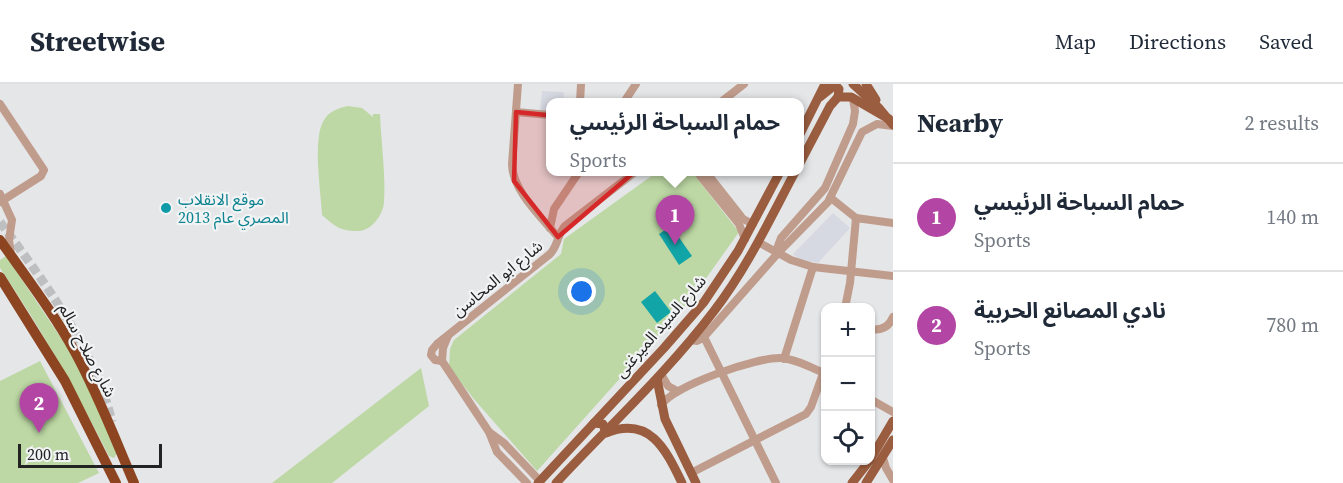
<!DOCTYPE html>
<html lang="en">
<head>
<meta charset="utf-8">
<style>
  :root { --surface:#fff; --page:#f6f6f7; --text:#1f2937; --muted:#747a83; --line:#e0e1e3; --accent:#b346a4 }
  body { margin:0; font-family:"Source Serif 4","Noto Sans Arabic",serif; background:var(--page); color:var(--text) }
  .controls { position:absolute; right:18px; bottom:18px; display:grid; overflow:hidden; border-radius:12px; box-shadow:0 2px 4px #0004 }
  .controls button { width:54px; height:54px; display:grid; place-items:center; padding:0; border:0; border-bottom:2px solid var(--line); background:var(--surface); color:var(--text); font:30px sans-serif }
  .scale { position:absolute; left:18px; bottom:15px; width:144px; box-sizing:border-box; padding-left:6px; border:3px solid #232323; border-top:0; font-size:16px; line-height:21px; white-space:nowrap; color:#232323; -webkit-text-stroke:4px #f2f3f5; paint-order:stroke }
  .you { position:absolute; left:582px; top:208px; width:21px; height:21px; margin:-15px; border:4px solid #fff; border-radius:50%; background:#1a73e8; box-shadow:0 0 0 9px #1a73e833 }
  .badge { display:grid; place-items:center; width:39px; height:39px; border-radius:50%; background:var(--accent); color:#fff; font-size:20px; font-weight:700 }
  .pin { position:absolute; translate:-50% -50px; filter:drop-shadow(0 2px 3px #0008) }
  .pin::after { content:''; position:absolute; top:32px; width:21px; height:18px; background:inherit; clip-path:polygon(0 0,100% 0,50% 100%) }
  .popup { position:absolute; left:546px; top:14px; width:258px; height:78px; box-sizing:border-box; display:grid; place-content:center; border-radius:12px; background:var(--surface); filter:drop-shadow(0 2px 4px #0005); font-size:20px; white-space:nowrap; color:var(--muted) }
  .popup b { font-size:22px; color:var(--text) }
  .popup::after { content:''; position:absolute; left:50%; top:100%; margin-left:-12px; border:12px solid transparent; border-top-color:var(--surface) }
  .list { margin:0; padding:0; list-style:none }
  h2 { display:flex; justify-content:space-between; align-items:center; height:78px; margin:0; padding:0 24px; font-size:26px }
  h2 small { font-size:20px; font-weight:400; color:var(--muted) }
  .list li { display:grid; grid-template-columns:39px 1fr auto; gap:18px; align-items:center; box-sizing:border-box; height:108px; padding:0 24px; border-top:2px solid var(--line) }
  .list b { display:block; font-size:22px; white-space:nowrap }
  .list p { margin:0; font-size:20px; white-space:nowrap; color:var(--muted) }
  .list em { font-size:20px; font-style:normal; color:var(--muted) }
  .icon { flex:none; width:33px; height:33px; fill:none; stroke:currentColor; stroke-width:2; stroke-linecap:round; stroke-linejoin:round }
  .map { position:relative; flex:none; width:893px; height:399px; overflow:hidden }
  header { display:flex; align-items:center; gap:36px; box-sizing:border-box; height:84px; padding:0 30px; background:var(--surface); border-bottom:2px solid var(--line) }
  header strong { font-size:28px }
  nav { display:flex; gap:33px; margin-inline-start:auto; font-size:21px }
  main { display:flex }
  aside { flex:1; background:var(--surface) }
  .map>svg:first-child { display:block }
  .built { fill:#d7d9e2 }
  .green { fill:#bdd8a4 }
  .water { fill:#12a5a8 }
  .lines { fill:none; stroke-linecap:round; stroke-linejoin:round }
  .major-tunnel { stroke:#bebfc1; stroke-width:9; stroke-dasharray:9 4.5; stroke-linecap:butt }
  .minor { stroke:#c09c8c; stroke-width:8 }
  .major { stroke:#9b5d3f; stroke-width:9 }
  .highway { stroke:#8c4520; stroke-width:10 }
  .marked { fill:#d62828; fill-opacity:0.2; stroke:#d62828; stroke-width:4.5; stroke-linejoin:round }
  .culture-dot { fill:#0f9aa8; stroke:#f2f3f5; stroke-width:2 }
  .labels { text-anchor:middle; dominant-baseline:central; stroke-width:4.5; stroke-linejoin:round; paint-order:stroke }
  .culture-label { font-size:16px; fill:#0d838f; stroke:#f2f3f5; text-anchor:start }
  .street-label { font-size:16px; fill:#232323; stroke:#f2f3f5 }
</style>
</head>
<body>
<header>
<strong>Streetwise</strong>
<nav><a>Map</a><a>Directions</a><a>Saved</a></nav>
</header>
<main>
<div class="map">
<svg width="893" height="399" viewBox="0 0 893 399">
  <rect width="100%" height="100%" fill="#e5e6e8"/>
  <!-- built -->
  <g class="built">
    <polygon points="542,7 564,8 563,18 550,18 550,29 540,28"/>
    <polygon points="833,129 850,144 818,179 800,176 793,170"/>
  </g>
  <!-- green -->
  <g class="green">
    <path d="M348 22 362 24 373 33V30H380C381 57 386 93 384 118 383 131 372 146 359 147 342 148 334 142 322 131 321 108 312 54 324 36 329 27 339 24 348 22Z"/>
    <polygon points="657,88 692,88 739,148 692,214 537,387 473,314 449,283 450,265 454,256 561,170 564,155"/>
    <path d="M6 172 65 260 92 308 117 369 114 374 109 372C76 307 41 244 0 184V176Z"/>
    <polygon points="40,277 99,389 78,399 0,399 0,297"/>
    <polygon points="421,284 429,322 332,399 272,399"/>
  </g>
  <!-- water -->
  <g class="water">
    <polygon points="671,142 692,172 679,181 659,150"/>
    <polygon points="655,207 671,228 657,239 641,218"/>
  </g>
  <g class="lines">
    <!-- major-tunnel -->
    <path class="major-tunnel" d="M0 138C44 198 95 265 112 338"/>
    <!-- minor -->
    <g class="minor">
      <path d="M518 0 512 80C512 106 541 133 558 153"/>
      <polyline points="580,18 581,0"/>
      <polyline points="624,18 636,0"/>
      <polyline points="721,18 744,0"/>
      <polyline points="0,20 44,86 41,92 0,118"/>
      <polyline points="516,28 550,31"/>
      <polyline points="697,88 739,140 745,155"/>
      <polyline points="706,88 743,135 753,140"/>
      <polyline points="0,110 12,136 9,156 11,170"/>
      <polyline points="831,114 856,134 893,139"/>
      <polyline points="550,144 554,125 579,88"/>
      <polyline points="758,158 791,176 813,183 893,192"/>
      <polyline points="778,169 778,162 781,154 825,104 853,40 855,27 853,15"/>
      <polyline points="845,224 850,199 856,134"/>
      <path d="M870 245C881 247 889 243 893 233"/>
      <polyline points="704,253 776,399"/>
      <polyline points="691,256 697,257 703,254 778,169 828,118 862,48 877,40 893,42"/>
      <polyline points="784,275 813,183"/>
      <path d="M442 277 435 276 431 271 432 266 437 260 550 170C558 162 557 151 565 142L635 88"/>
      <polyline points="442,277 489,348 497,368 527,399"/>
      <polyline points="442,277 443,264 448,252"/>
      <polyline points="661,290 668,302 677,307"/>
      <polyline points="870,315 893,328"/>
      <path d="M661 321C675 301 757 273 781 274 796 275 812 284 826 290"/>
      <polyline points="489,348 504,359 540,397"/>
      <polyline points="883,374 886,384 893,396"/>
      <polyline points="691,389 806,330 811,323 826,281"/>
    </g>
    <!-- major -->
    <g class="major">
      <polyline points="853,0 879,24 893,41"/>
      <polyline points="866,0 876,16"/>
      <polyline points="820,13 835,1 839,5 838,13"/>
      <polyline points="800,50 825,0"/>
      <polyline points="800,79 830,22 838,13 851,13 889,35"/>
      <polyline points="657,295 665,335 696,399"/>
      <path d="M594 339 603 340 606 349C650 331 666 366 682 399"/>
      <polyline points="870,376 893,337"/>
      <polyline points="538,399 664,264 704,218 738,167 780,88"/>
      <path d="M556 399C609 342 667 289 714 227 747 184 770 135 795 88"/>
      <polyline points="852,399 870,376"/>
      <polyline points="866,399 893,356"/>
    </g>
    <!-- highway -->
    <g class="highway">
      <path d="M0 156C26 193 53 228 75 268 98 310 115 355 134 399"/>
      <polyline points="0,193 65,297 116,399"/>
    </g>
  </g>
  <!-- marked area -->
  <path class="marked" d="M516 28 608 37 646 78 558 153 514 97Z"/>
  <!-- markers -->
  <circle class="culture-dot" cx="166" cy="124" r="6"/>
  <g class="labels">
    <!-- culture labels -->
    <g class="culture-label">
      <text x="178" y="115">موقع الانقلاب<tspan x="178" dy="18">المصري عام 2013</tspan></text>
    </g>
    <!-- street labels -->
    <g class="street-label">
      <text transform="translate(497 194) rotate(-39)">شارع ابو المحاسن</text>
      <text transform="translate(660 242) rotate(-49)">شارع السيد الميرغنى</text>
      <text transform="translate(88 266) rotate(62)">شارع صلاح سالم</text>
    </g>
  </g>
</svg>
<div class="controls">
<button>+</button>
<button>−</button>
<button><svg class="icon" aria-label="locate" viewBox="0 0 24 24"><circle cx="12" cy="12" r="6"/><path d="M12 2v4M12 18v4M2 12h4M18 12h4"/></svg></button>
</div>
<div class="scale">200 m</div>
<div class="you"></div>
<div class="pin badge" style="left:675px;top:161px">1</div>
<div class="popup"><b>حمام السباحة الرئيسي</b>Sports</div>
<div class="pin badge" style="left:39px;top:349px">2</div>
</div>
<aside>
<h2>Nearby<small>2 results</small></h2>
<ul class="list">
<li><span class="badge">1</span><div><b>حمام السباحة الرئيسي</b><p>Sports</p></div><em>140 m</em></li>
<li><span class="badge">2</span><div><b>نادي المصانع الحربية</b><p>Sports</p></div><em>780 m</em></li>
</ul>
</aside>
</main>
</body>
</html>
